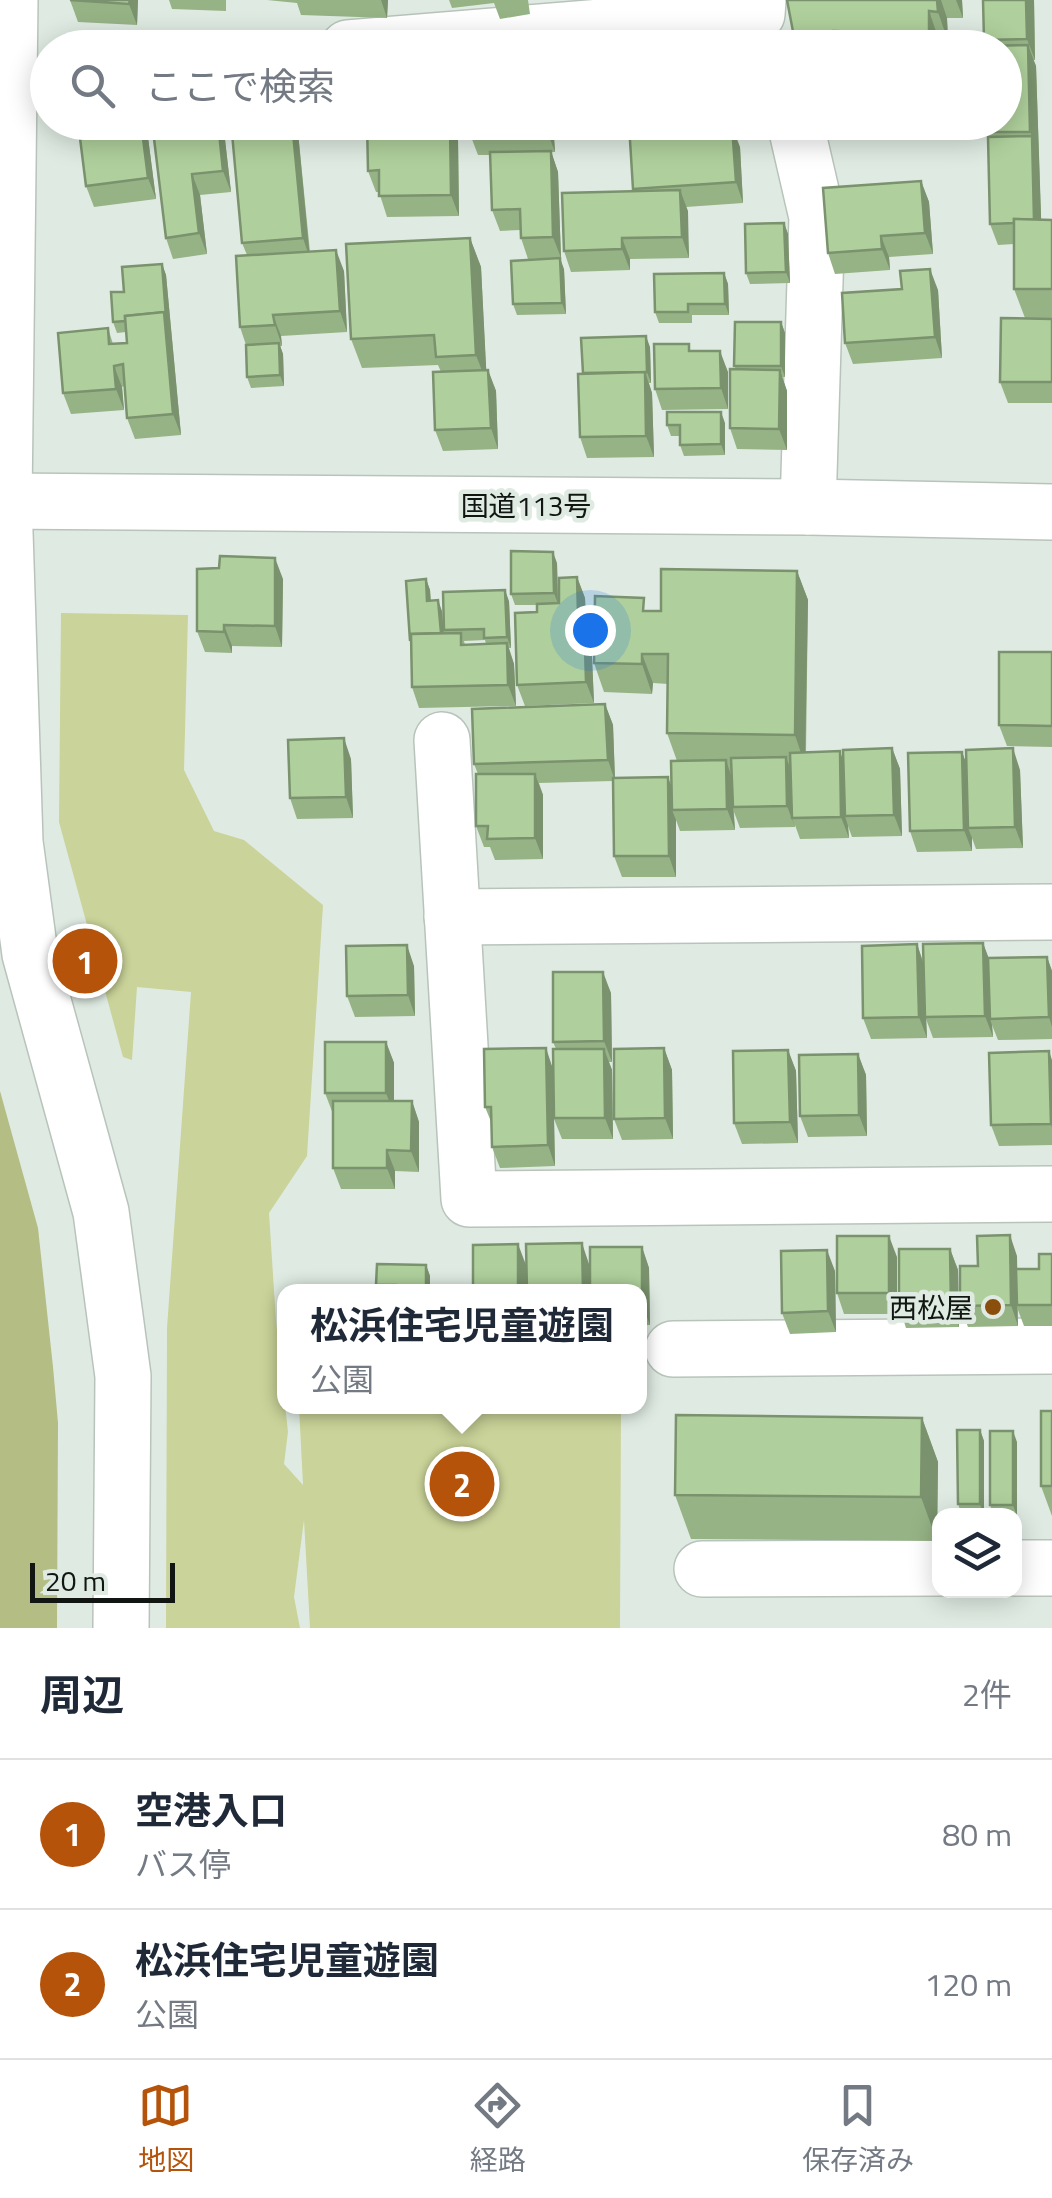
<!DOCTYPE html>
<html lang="ja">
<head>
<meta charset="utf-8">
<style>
  :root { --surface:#fff; --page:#f6f6f7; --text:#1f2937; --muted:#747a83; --line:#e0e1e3; --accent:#b45309 }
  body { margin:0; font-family:"Titillium Web","Noto Sans JP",sans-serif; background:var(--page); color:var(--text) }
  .controls { position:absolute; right:30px; bottom:30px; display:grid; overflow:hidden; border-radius:20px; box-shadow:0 5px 25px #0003 }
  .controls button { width:90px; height:90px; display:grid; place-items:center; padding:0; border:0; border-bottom:2px solid var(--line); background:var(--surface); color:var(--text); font:50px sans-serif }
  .scale { position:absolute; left:30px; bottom:25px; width:145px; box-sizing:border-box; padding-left:10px; border:5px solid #121613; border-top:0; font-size:28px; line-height:35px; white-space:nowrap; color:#121613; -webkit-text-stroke:8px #dfebe2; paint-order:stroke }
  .you { position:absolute; left:590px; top:630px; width:35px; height:35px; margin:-25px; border:8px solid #fff; border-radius:50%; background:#1a73e8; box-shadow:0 0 0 15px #1a73e833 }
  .badge { display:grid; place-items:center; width:65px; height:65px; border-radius:50%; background:var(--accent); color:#fff; font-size:32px; font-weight:700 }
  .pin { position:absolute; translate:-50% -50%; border:5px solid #fff; box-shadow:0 2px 10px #0006 }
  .popup { position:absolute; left:277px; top:1284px; width:370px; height:130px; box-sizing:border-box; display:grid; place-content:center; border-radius:20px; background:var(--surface); filter:drop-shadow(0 2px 8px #0005); font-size:32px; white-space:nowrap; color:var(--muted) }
  .popup b { font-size:38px; color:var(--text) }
  .popup::after { content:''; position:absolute; left:50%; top:100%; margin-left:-20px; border:20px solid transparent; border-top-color:var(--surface) }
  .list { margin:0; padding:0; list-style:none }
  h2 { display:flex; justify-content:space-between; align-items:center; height:130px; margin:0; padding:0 40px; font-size:42px }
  h2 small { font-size:32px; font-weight:400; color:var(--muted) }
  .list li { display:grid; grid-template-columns:65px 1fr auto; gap:30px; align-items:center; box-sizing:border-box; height:150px; padding:0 40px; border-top:2px solid var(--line) }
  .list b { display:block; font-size:38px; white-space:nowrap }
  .list p { margin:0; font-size:32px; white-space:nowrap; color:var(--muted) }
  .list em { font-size:32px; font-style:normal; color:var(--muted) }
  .icon { flex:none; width:55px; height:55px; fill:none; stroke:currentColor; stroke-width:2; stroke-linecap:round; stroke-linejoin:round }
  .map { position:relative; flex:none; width:1052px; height:1628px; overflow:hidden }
  .search { position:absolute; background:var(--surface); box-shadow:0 5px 25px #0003; left:30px; right:30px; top:30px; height:110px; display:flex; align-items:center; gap:25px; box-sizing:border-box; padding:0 35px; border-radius:55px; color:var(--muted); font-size:38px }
  .sheet { height:430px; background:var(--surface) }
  nav { display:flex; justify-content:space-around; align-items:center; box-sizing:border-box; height:140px; border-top:2px solid var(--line); background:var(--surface); font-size:28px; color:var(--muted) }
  nav a { display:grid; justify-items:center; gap:5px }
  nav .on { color:var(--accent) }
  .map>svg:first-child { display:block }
  .green { fill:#cad399 }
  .forest { fill:#b4bd83 }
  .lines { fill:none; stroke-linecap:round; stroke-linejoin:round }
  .minor-casing { stroke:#b8c4bb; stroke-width:58 }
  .highway-casing { stroke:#b8c4bb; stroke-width:58 }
  .minor { stroke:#fff; stroke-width:55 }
  .highway { stroke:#fff; stroke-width:55 }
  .wall { fill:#96b386; fill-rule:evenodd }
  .shaded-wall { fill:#7a926d }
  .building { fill:#afd09c; stroke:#7a926d; stroke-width:2.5 }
  .poi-dot { fill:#8b4f0d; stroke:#dfebe2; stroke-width:4 }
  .labels { text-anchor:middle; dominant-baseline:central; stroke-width:9; stroke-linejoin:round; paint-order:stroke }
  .street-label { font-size:28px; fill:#121613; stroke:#dfebe2 }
  .poi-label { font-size:28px; fill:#121613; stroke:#dfebe2; text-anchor:end }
</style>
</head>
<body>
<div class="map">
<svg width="1052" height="1628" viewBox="0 0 1052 1628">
  <rect width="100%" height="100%" fill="#dfebe2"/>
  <!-- green -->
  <polygon class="green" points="61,613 188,615 184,770 214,831 244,840 323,905 307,1156 269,1213 276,1321 288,1432 284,1464 303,1485 299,1407 621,1407 620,1628 310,1628 304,1520 294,1597 300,1628 166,1628 167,1328 191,992 137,987 132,1060 123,1057 59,822"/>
  <!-- forest -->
  <polygon class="forest" points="0,1091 38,1228 53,1367 58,1423 57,1628 0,1628"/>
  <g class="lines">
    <defs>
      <g id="minor">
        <polyline points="10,0 4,501 15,842 30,954 101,1212 123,1376 121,1628"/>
        <polyline points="348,48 757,14 758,0"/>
        <polyline points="795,122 817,217 808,507"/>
        <polyline points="442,740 469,1199 1052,1194"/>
        <polyline points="452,917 1052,912"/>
        <polyline points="673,1349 1052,1346"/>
        <polyline points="1014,1568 1052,1568"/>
        <polyline points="702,1569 940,1568"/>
      </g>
      <polyline id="highway" points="0,501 808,507 1052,512"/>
    </defs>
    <!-- minor casing -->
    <use href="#minor" class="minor-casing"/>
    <!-- highway casing -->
    <use href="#highway" class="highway-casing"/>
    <!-- minor -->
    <use href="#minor" class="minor"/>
    <!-- highway -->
    <use href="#highway" class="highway"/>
  </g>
  <!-- wall -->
  <g class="wall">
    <polygon points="70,0 138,0 137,25 78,22"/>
    <polygon points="169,0 226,0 226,11 172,9"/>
    <polygon points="267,0 388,0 387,18 301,15 297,3"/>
    <polygon points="449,0 528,0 530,14 500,19 494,3 452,8"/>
    <polygon points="787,0 962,0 963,18 947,18 948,41 939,40 939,48 797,48"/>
    <polygon points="1034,0 1035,60 1033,60 1036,66 1041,220 1052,220 1052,318 1025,318 1014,289 1014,244 998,245 990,224 988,137 987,132 986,46 984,40"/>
    <polygon points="78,122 146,122 156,199 94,207 86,186"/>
    <polygon points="152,122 223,122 231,192 200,195 207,254 173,259 166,238"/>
    <polygon points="297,122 310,252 344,271 347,332 281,336 282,346 280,346 283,354 284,386 251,388 247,377 246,345 240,327 247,255 242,243"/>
    <polygon points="470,122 553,122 555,152 551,152 558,172 561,258 528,259 521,238 520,230 500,231 492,210 490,155 478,155 470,134"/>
    <polygon points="566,122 621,122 621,124 567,126"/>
    <polygon points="688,130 740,147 743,203 686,207 689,258 630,259 630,270 571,272 564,251 634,191 633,189"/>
    <polygon points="458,139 459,216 387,217 379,192 376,192 368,171"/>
    <polygon points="921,181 929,202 933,254 889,257 890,270 835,274 828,253"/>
    <polygon points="784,223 788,234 790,283 750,284 746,273"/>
    <polygon points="470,238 481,267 486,370 488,370 496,391 498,449 443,451 435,430 441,372 438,365 362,368 351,339"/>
    <polygon points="162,264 166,275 181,435 135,439 127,418 124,386 122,387 124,410 71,414 63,393 108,328 113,344 127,343 126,332 117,333 113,322 124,292"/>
    <polygon points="564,269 566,314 517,315 513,304"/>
    <polygon points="724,273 728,284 729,315 692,315 692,323 659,323 655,312"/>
    <polygon points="902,289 938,290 942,358 853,364 845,343"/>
    <polygon points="1052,319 1052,403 1008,403 1000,382"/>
    <polygon points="781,322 785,333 785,377 782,377 787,391 787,450 737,449 730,428 736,369 734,366"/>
    <polygon points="650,347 651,383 649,383 652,393 654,457 587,458 580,437 583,373"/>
    <polygon points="691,351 728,372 728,409 662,410 655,389"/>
    <polygon points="725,423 725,455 684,456 680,445 680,436 671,436 667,425"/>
    <polygon points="557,563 558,603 559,603 577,577 585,598 586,620 591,635 594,703 525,706 517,685 537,612 537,605 515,605 511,594"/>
    <polygon points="797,571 808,600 806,752 843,761 892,748 900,769 902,836 852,837 848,826 849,838 800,839 795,825 795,827 740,828 734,812 735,830 680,831 676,820 676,877 622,877 614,856 613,781 539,783 543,795 543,859 495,860 490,847 484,847 476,826 478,774 474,764 605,704 613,725 615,778 672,787 677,761 667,733 668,684 653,683 652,694 604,692 594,663 648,611 661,611"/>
    <polygon points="283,579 282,647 232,646 232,653 205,652 197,631"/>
    <path d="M426 579 430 590 431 600 442 611 444 633V630L509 601 511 648H509L514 664 516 706 419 708 412 687 410 641ZM485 640 486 644 465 645 464 641Z"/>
    <polygon points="1052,652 1052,747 1007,746 999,725"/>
    <polygon points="962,752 966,763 1020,770 1023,848 976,849 972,838 972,851 917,852 910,831"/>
    <polygon points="351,759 353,818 297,819 290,798"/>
    <polygon points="983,943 988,958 1047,957 1052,971 1052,1039 998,1040 992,1025 993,1037 933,1038 926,1019 927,1038 871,1039 863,1018 917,944 924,964"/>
    <polygon points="414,966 415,1016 355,1017 347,996"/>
    <polygon points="611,993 612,1062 609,1062 612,1070 613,1139 562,1139 554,1119 555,1166 500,1168 492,1147 492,1124 485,1107 553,1069 556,1049 553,1042"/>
    <polygon points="386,1042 394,1063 394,1101 412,1101 419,1122 419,1172 395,1171 395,1189 341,1189 333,1168 333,1114 325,1093"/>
    <polygon points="664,1048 672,1070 673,1139 622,1140 614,1119"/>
    <polygon points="788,1050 796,1071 798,1143 742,1144 734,1123"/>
    <polygon points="858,1054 866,1075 867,1136 808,1137 800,1116"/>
    <polygon points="1052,1060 1052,1145 999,1146 991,1125"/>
    <polygon points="642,1247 649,1268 650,1325 640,1325"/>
    <polygon points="950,1249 958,1270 959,1327 906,1328 899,1306"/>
    <polygon points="1052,1254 1052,1326 1024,1326 1018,1310 1018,1326 968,1327 960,1306 978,1266 1017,1256 1017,1269 1039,1269"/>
    <polygon points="897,1257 897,1314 844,1314 837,1293"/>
    <polygon points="426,1265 430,1276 430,1292 379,1292 376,1285"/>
    <polygon points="835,1271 836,1332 790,1334 782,1313"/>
    <polygon points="1052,1411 1052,1516 1041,1486"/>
    <polygon points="922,1418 938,1462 937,1541 691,1539 675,1495"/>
    <polygon points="980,1430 984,1441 984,1515 962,1515 958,1504"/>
    <polygon points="1017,1442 1017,1516 994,1516 990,1505"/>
  </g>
  <!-- shaded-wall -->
  <g class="shaded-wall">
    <polygon points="130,0 138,0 137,25 129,4"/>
    <polygon points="381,0 388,0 387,18"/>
    <polygon points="937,0 941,0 947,18 948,41 938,12"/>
    <polygon points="956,0 962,0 963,18"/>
    <polygon points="1026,0 1034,0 1035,60 1027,39"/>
    <polygon points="929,11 939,40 939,48 934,48 929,34"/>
    <polygon points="1028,45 1036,66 1042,244 1034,223"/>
    <polygon points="141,122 146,122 156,199 148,178"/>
    <polygon points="218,122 223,122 231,192 223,171"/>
    <polygon points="292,122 297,122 310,259 303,238"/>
    <polygon points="450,122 452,122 458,139 459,216 451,195"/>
    <polygon points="547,122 553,122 555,152 547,131"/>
    <polygon points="732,126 740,147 743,203 736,182"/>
    <polygon points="551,151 558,172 561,258 553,237"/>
    <polygon points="192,174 200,195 207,254 199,233"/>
    <polygon points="921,181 929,202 933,254 925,233"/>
    <polygon points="680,190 688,211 689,258 682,237"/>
    <polygon points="784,223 788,234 790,283 786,272"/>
    <polygon points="881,236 889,257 890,270 882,249"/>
    <polygon points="470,238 481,267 487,384 476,355"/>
    <polygon points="622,238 630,259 630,270 622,249"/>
    <polygon points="336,250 344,271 347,332 340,311"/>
    <polygon points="560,258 564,269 566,314 562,303"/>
    <polygon points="162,264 166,275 181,435 173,414 164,312"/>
    <polygon points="930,269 938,290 942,358 935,337"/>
    <polygon points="724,273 728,284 729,315 725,304"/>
    <polygon points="273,315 281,336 282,346 275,325"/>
    <polygon points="781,322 785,333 785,377 781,366"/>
    <polygon points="646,336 650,347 651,383 647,372"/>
    <polygon points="279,343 283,354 284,386 280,375"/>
    <polygon points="720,351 728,372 728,409 721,388"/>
    <polygon points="114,366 122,387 124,410 116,389"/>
    <polygon points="488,370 496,391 498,449 491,428"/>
    <polygon points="780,370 787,391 787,450 779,429"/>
    <polygon points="645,372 652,393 654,457 646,436"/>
    <polygon points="721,412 725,423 725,455 721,444"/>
    <polygon points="553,552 557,563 558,604 554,593"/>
    <polygon points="275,558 283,579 282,647 275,626"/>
    <polygon points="797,571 808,600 805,765 795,735"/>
    <polygon points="577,577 585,598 586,620 591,635 594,703 586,682 578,614"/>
    <polygon points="426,579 430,590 431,612 427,601"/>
    <polygon points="505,590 509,601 511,648 507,637"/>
    <polygon points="438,600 442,611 445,650 441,639"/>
    <polygon points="224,625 232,646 232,653 224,632"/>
    <polygon points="507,643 514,664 516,706 508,685"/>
    <polygon points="642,654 653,683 652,694 642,664"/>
    <polygon points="605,704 613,725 615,781 608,760"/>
    <polygon points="344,738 351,759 353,818 346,797"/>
    <polygon points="892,748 900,769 902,836 894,815"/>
    <polygon points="1013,748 1020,770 1023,848 1015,827"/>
    <polygon points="840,751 847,772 845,816 848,826 849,838 841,817"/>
    <polygon points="962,752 970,773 968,828 972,838 972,851 964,830"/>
    <polygon points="786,757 794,778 792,818 795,827 787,806"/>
    <polygon points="726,760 733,781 733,807 735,830 727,809"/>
    <polygon points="535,774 543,795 543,859 535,838"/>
    <polygon points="668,777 676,798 672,810 676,820 676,877 669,856"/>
    <polygon points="983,943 991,964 990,1019 992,1025 993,1037 985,1016"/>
    <polygon points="917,944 924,966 927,1038 919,1017"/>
    <polygon points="407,945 414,966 415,1016 408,995"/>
    <polygon points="1047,957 1052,971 1052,1027 1049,1017"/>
    <polygon points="603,972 611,993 612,1062 604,1041"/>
    <polygon points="386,1042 394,1063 394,1114 386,1093"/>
    <polygon points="546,1048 553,1069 555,1166 548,1145"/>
    <polygon points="664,1048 672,1070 673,1139 665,1118"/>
    <polygon points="604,1049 612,1070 613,1139 605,1118"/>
    <polygon points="788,1050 796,1071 798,1143 790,1122"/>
    <polygon points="1049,1051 1052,1060 1052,1128 1051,1124"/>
    <polygon points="858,1054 866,1075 867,1136 859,1115"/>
    <polygon points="412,1101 419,1122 419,1172 411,1151"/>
    <polygon points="387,1150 395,1171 395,1189 387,1168"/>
    <polygon points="1010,1235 1017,1256 1018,1305 1017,1305 1018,1326 1011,1305"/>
    <polygon points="889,1236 897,1257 897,1314 889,1293"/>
    <polygon points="582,1243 589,1264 590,1292 583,1292"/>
    <polygon points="518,1244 526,1265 526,1292 518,1292"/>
    <polygon points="642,1247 649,1268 650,1325 642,1304"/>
    <polygon points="950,1249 958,1270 959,1327 951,1306"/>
    <polygon points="827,1250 835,1271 836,1332 828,1311"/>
    <polygon points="426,1265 430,1276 430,1292 426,1292"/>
    <polygon points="922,1418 938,1462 937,1541 921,1497"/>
    <polygon points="980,1430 984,1441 984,1515 980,1504"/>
    <polygon points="1013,1431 1017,1442 1017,1516 1013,1505"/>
  </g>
  <!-- building -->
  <g class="building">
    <polygon points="70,0 130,0 129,4"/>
    <polygon points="787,0 937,0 938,12 929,11 929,34 833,31 795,42"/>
    <polygon points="983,0 1026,0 1027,39 984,40"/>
    <polygon points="755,33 756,48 699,48 698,37"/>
    <polygon points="600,34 601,48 557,48 556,37"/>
    <polygon points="672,36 672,48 617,48 616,40"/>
    <polygon points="1028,45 1030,132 987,132 986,122 1004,122 1004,48 984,48 984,46"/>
    <rect x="424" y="46" width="31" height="2"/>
    <polygon points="78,122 141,122 148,178 86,186"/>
    <polygon points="152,122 218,122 223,171 192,174 199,233 166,238"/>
    <polygon points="231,122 292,122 303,238 242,243"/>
    <polygon points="367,122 450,122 451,195 379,196 379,170 368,171"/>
    <polygon points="470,122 547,122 547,131 470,134"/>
    <polygon points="644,122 681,122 682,130 732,126 736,182 633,189 629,124"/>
    <polygon points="1032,136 1034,220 1014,219 1014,223 990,224 988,137"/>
    <polygon points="551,151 553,237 521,238 520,209 492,210 490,152"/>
    <polygon points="921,181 925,233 881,236 882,249 828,253 823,188"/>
    <polygon points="680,190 682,237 622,238 622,249 564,251 562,193"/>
    <polygon points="1014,219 1052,220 1052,289 1014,289"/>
    <polygon points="784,223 786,272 746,273 745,224"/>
    <polygon points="470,238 476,355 436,357 434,335 351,339 346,244"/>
    <polygon points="336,250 340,311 273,315 275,325 240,327 236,256"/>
    <polygon points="560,258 562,303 513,304 511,261"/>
    <polygon points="162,264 166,317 164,312 125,316 125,321 113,322 111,292 124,292 122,267"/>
    <polygon points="930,269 935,337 845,343 842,293 902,289 900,271"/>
    <polygon points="724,273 725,304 688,304 688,312 655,312 654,274"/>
    <polygon points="164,312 173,414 127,418 123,364 114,366 116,389 63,393 58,333 108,328 109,344 127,343 125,316"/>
    <polygon points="1001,318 1052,319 1052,382 1000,382"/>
    <polygon points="735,322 781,322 781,366 734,366"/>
    <polygon points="646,336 647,372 583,373 581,338"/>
    <polygon points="279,343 280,375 247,377 246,345"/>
    <polygon points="654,344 689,344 689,351 720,351 721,388 655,389"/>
    <polygon points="730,369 780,370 779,429 730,428"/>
    <polygon points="488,370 491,428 435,430 433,372"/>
    <polygon points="645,372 646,436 580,437 578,374"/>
    <polygon points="667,412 721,412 721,444 680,445 680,425 667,425"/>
    <polygon points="511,551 553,552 554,593 511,594"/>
    <polygon points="220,556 275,558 275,626 224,625 224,632 197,631 197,569 219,568"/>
    <polygon points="661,569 797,571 795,735 667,733 668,654 642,654 642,664 594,663 595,596 644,598 643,611 661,611"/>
    <polygon points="577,577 578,614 584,614 586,682 517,685 515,613 537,612 537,604 559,603 559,578"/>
    <polygon points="426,579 427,601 438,600 441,633 411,634 410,641 406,581"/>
    <polygon points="505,590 507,637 484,638 484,629 444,630 443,592"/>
    <polygon points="461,633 461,645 507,643 508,685 412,687 411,634"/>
    <polygon points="999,652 1052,652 1052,726 999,725"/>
    <polygon points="605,704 608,760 474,764 472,709"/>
    <polygon points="344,738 346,797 290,798 288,740"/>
    <polygon points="892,748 894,815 845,816 843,750"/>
    <polygon points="1013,748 1015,827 968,828 966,750"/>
    <polygon points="840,751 841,817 792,818 790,753"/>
    <polygon points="962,752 964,830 910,831 908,753"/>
    <polygon points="786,757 787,806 733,807 731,758"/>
    <polygon points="726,760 727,809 672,810 671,761"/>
    <polygon points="476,774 535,774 535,838 487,839 488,826 476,826"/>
    <polygon points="668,777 669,856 614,856 613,778"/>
    <polygon points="983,943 985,1016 925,1017 923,944"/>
    <polygon points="917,944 919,1017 863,1018 862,946"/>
    <polygon points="407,945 408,995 347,996 346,946"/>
    <polygon points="1047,957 1049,1017 990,1019 988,958"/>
    <polygon points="553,972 603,972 604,1041 553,1042"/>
    <rect x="325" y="1042" width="61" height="51"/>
    <polygon points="546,1048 548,1145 492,1147 491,1107 485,1107 484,1049"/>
    <polygon points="664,1048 665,1118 614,1119 614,1049"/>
    <polygon points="553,1049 604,1049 605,1118 554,1118"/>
    <polygon points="788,1050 790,1122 734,1123 733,1051"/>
    <polygon points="1049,1051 1051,1124 991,1125 989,1053"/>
    <polygon points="858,1054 859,1115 800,1116 799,1055"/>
    <polygon points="333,1101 412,1101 411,1151 387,1150 387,1168 333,1168"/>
    <polygon points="1010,1235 1011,1305 960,1306 960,1266 978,1266 977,1236"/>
    <rect x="837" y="1236" width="52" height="57"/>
    <polygon points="582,1243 583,1292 527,1292 526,1244"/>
    <polygon points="518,1244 518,1292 473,1292 473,1245"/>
    <polygon points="590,1247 642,1247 642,1304 640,1304 640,1292 590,1292"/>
    <polygon points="899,1249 950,1249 951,1306 899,1306"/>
    <polygon points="827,1250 828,1311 782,1313 781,1251"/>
    <polygon points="1039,1254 1052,1254 1052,1305 1017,1305 1016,1269 1039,1269"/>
    <polygon points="377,1264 426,1265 426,1292 396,1292 396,1285 376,1285"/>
    <rect x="1041" y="1411" width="11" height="75"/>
    <polygon points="676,1415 922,1418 921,1497 675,1495"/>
    <polygon points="957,1430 980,1430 980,1504 958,1504"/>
    <rect x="990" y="1431" width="23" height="74"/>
  </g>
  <!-- markers -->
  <circle class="poi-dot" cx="993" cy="1307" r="10"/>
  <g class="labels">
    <!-- street labels -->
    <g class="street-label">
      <text x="526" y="505">国道113号</text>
    </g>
    <!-- poi labels -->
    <g class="poi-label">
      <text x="973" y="1307">西松屋</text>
    </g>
  </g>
</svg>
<div class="controls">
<button><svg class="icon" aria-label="layers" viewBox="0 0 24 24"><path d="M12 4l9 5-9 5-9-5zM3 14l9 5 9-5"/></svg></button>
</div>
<div class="scale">20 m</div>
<div class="you"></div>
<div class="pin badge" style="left:85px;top:961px">1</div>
<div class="pin badge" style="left:462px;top:1484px">2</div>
<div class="popup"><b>松浜住宅児童遊園</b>公園</div>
<div class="search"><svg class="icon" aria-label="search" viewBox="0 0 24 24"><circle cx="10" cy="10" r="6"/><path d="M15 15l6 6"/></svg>ここで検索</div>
</div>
<section class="sheet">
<h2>周辺<small>2件</small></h2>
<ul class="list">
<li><span class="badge">1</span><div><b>空港入口</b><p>バス停</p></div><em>80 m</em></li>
<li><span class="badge">2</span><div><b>松浜住宅児童遊園</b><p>公園</p></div><em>120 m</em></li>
</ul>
</section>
<nav>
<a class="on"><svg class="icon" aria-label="map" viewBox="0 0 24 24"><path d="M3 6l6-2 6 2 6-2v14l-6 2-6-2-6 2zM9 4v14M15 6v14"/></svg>地図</a>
<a><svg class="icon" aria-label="directions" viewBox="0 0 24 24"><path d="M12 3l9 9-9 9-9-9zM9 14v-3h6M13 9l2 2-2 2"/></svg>経路</a>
<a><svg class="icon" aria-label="saved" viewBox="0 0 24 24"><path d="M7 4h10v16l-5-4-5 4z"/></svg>保存済み</a>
</nav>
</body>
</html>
